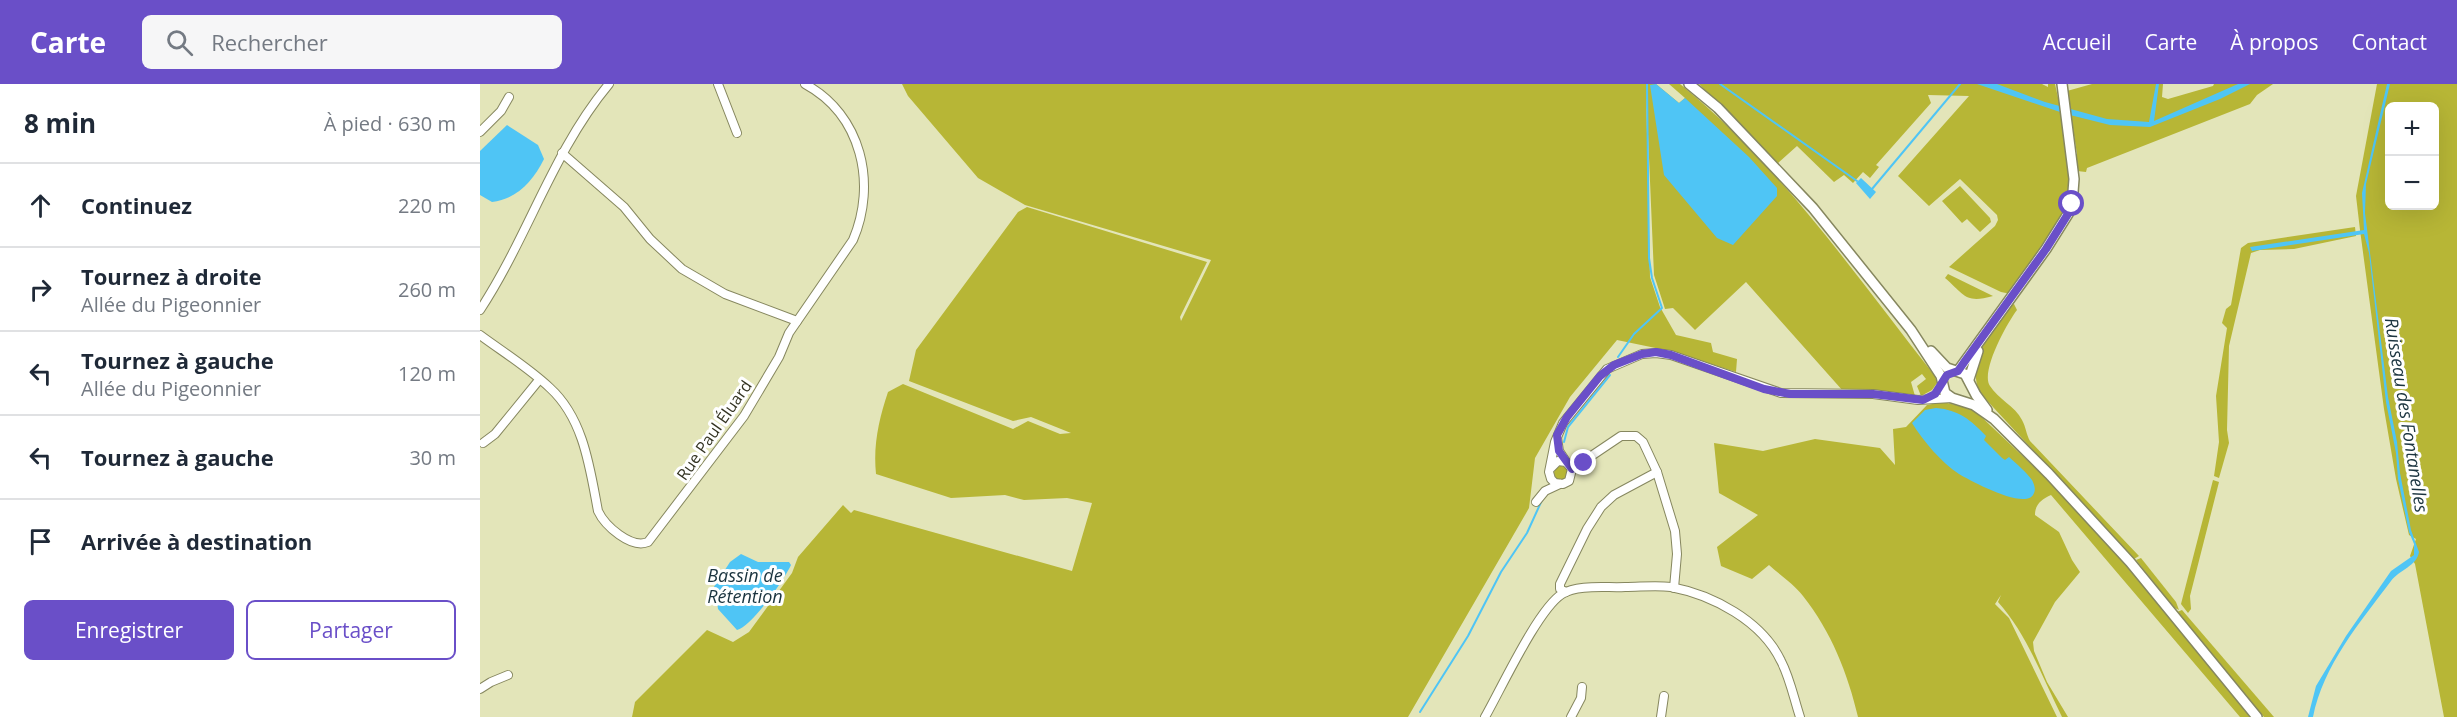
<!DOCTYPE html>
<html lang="fr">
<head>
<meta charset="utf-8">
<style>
  :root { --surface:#fff; --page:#f6f6f7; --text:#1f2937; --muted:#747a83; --line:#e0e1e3; --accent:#6a4fc8 }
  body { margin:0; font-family:"Open Sans",sans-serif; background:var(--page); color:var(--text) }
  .controls { position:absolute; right:18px; top:18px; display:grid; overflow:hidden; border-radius:9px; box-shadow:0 6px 24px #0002 }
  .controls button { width:54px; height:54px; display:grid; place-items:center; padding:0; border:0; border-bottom:2px solid var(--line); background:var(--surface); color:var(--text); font:30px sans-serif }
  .stop { position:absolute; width:18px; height:18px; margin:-14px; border:4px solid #6a4fc8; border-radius:50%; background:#fff }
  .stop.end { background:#6a4fc8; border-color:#fff; box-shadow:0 2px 6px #0008 }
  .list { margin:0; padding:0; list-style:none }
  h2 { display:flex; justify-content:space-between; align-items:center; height:78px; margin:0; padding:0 24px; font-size:26px }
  h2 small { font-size:20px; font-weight:400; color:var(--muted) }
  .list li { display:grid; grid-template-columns:39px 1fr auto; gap:18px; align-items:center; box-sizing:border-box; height:84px; padding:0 24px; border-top:2px solid var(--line) }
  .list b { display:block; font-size:22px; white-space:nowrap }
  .list p { margin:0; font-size:20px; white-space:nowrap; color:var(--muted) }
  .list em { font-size:20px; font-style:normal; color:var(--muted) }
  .actions { display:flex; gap:12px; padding:18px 24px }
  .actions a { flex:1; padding:14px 0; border:2px solid var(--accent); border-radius:9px; text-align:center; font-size:21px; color:var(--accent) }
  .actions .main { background:var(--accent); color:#fff }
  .icon { flex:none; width:33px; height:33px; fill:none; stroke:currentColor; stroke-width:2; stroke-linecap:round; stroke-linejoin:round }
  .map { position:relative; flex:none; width:1977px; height:633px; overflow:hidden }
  header { display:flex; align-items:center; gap:36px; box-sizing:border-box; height:84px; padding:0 30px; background:var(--accent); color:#fff }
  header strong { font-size:28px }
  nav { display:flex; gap:33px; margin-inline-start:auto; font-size:21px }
  .search { width:420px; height:54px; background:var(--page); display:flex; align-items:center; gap:15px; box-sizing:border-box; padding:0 21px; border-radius:9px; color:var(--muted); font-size:22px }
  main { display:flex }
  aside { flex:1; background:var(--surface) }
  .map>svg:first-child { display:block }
  .green { fill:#b7b636; fill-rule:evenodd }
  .water { fill:#4fc5f5 }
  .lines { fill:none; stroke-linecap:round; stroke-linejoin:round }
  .stream { stroke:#4fc5f5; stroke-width:2 }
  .minor-casing { stroke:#86875f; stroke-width:10 }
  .tertiary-casing { stroke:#86875f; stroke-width:12 }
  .minor { stroke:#fff; stroke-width:8 }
  .tertiary { stroke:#fff; stroke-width:9 }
  .route { stroke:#6a4fc8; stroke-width:8 }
  .labels { text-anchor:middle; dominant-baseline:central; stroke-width:6; stroke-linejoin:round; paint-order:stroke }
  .street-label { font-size:16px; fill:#332; stroke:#fff }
  .water-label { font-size:18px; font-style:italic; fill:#1b343f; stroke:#fff }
</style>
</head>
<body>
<header>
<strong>Carte</strong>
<div class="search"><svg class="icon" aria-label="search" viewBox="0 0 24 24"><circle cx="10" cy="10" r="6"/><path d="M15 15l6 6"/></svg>Rechercher</div>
<nav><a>Accueil</a><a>Carte</a><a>À propos</a><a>Contact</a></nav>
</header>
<main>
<aside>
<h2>8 min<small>À pied · 630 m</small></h2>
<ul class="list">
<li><svg class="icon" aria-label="ahead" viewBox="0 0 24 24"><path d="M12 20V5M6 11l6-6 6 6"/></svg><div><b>Continuez</b></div><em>220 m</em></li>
<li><svg class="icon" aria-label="right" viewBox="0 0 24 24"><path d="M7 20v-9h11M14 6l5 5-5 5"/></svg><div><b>Tournez à droite</b><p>Allée du Pigeonnier</p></div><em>260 m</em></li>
<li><svg class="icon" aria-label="left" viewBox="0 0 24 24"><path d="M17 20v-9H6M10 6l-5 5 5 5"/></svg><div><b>Tournez à gauche</b><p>Allée du Pigeonnier</p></div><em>120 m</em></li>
<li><svg class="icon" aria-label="left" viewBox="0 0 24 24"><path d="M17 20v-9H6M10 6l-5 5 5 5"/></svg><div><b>Tournez à gauche</b></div><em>30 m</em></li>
<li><svg class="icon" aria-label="arrive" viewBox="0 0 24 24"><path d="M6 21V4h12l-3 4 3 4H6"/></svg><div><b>Arrivée à destination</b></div></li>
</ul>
<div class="actions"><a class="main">Enregistrer</a><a>Partager</a></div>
</aside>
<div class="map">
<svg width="1977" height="633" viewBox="0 0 1977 633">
  <rect width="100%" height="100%" fill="#e3e5b9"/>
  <!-- green -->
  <g class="green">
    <path d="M422 0H1176L1199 19 1205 14 1189 0H1200C1301 82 1375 191 1455 292L1457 299 1452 306 1441 312 1437 302 1446 295 1442 290 1431 298 1435 312 1397 306 1363 307 1266 198 1215 246 1193 224 1185 225 1174 191 1166 3 1170 193 1180 223 1196 251 1231 259 1233 268 1257 275 1256 288 1190 267 1137 256 1090 313 1055 374 1049 424 928 633H152L155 618 227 546 253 558 269 548 312 489 318 473 363 421 371 429 374 426 592 487 612 419 587 414 544 416 525 411 471 414 396 390C393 361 399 335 408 308L423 300 533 345 548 337 580 350 591 349 551 333 533 337 429 297 436 266 538 128 547 123 727 178 700 233 701 237 731 176 545 121 498 94 428 12Z"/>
    <polygon points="1219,0 1562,0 1568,3 1568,0 1575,0 1582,32 1592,103 1588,127 1531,210 1521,208 1469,183 1515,142 1518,136 1517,131 1480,95 1449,122 1418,92 1489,12 1448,11 1451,19 1396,81 1399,83 1390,94 1383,88 1373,99 1364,91 1354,98 1317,62 1297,80"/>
    <polygon points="1612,0 1683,0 1682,13 1688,15 1733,2 1734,0 1793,0 1777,11 1770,20 1607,84 1606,88 1597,87 1597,70 1587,7"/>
    <path d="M1897 0H1977V633H1964L1935 480 1930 472 1936 455 1929 451 1916 395 1904 325 1880 146 1876 112ZM1910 22H1954V122H1910Z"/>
    <polygon points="1480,102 1510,134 1511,138 1500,148 1487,135 1482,139 1462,117"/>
    <polygon points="1875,143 1876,152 1814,165 1780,166 1771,169 1749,262 1747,346 1749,359 1739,394 1734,392 1739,358 1736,312 1747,244 1742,239 1746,225 1751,221 1761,164 1768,159"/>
    <path d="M1468 190 1513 212C1485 220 1485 211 1465 194Z"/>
    <path d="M1534 220 1537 226C1527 239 1500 288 1510 302 1518 315 1535 322 1542 336 1546 343 1546 350 1550 357L1659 472 1654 475 1500 309C1485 277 1513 246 1530 221Z"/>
    <path d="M1463 318 1493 325 1566 394 1643 477 1770 633H1760L1571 411C1562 415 1555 420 1555 431L1579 448 1592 476 1600 488 1575 518 1553 558 1554 567 1567 598 1588 633H1582C1563 595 1547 550 1518 518L1521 511 1515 520 1529 534 1577 633H1378C1368 590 1351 547 1323 512 1314 500 1300 491 1289 481L1272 495 1241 482 1237 463 1278 431 1239 409 1234 359 1283 367 1335 355 1400 364 1415 381 1413 345 1426 343 1447 321Z"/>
    <circle cx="1081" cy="389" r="7"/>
    <polygon points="1733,396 1739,398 1710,512 1711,525 1708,529 1701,520"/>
    <polygon points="1661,474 1696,518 1699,526 1693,523 1656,476"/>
    <polygon points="1702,526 1794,633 1784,633 1697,528"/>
  </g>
  <!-- water -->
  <g class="water">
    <polygon points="1176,0 1199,19 1205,14 1269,73 1297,104 1297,112 1253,161 1237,154 1184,91 1170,1"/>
    <polygon points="1497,0 1517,0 1565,18 1627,35 1669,38 1676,0 1679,0 1674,37 1758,0 1770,0 1740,15 1670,43 1630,41 1586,30"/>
    <path d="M1907 0H1910L1886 100 1885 129 1908 313 1917 358 1920 389 1931 446 1939 468C1937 482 1919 486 1911 497 1880 538 1843 582 1833 633H1828L1836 602 1866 552 1911 487 1934 471V460L1929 448 1918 395 1916 369 1906 318 1889 169 1884 150 1772 167 1770 163 1884 146 1882 109Z"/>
    <path d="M27 41 58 61 64 75C53 97 37 115 12 118L0 111V67Z"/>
    <polygon points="1381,94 1396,108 1390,115 1376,99"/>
    <path d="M1456 324C1479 326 1491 336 1506 352L1504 356 1522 374 1525 376 1529 373C1537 380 1546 388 1552 396 1554 400 1556 405 1554 409 1548 428 1491 397 1479 390 1461 378 1444 358 1432 339L1445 326Z"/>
    <path d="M261 470 278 478H309L311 481C304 496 272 542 257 546L238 525 237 518 228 512 250 478Z"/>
  </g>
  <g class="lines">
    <!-- stream -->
    <g class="stream">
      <polyline points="1240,0 1377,97"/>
      <polyline points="1392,105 1480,0"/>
      <polyline points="1138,273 1154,250 1182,224 1172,194 1169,174 1167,0"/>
      <polyline points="1084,358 1088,343 1130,291"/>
      <polyline points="940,628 988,552 1021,488 1047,449 1062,416"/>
    </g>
    <defs>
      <g id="minor">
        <polyline points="238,0 257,49"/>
        <polyline points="0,48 21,27 29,13"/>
        <polyline points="82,69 144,123 170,155 202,185 245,210 317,237"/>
        <path d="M0 226C48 153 73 67 129 0"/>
        <path d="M0 251C23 268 49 284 70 304 104 335 110 385 118 427 125 442 151 465 168 458L264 332 299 273 309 249 373 156C397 100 382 31 325 0"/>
        <polyline points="1077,354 1079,367 1087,379"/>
        <polyline points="3,359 15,350 59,296"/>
        <polyline points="1070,385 1078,377 1086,378 1092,385 1089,397 1083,400 1075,399 1071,395 1069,388 1075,358 1083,339 1127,285 1162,270 1176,269 1191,271 1301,309 1393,310 1438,316 1472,314"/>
        <polyline points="1092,385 1141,352 1156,352 1163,358 1177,388 1195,447 1197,470 1194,504"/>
        <polyline points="1056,418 1065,407 1080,400"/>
        <polyline points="1086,508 1080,505 1080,500 1107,445 1121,423 1134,411 1177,388"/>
        <polyline points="0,605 11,598 28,591"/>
        <path d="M1005 633C1021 605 1058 525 1082 510 1098 500 1127 504 1145 503 1160 503 1176 501 1191 503 1233 511 1282 537 1301 577 1310 594 1314 615 1320 633"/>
        <polyline points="1091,633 1101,614 1102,603"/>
        <polyline points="1181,633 1184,612"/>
      </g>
      <g id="tertiary">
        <polyline points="1209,0 1238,24 1333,124 1431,246 1461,292 1465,309 1472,314 1494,321 1514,335 1569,390 1650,478 1777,633"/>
        <polyline points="1451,267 1467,284 1485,290 1496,311 1507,326"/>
        <polyline points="1478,287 1566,165 1588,130 1592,121 1594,95 1582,0"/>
        <polyline points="1489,295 1498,267"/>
      </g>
    </defs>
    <!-- minor casing -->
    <use href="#minor" class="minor-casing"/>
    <!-- tertiary casing -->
    <use href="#tertiary" class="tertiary-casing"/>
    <!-- minor -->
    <use href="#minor" class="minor"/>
    <!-- tertiary -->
    <use href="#tertiary" class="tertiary"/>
  </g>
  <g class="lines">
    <!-- route -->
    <polyline class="route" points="1104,379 1092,385 1079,367 1077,351 1087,333 1120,292 1134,281 1162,270 1176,268 1191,271 1284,305 1310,310 1393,310 1443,316 1455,310 1467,291 1478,287 1485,277 1566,165 1588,130 1592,120"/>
  </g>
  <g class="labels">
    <!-- street labels -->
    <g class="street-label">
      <text transform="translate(234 346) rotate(-55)">Rue Paul Éluard</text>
    </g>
    <!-- water labels -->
    <g class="water-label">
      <text transform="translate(1927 331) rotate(81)">Ruisseau des Fontanelles</text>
      <text x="265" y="491">Bassin de<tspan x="265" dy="21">Rétention</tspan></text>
    </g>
  </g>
</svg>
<div class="controls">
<button>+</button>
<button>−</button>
</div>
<div class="stop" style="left:1592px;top:120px"></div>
<div class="stop end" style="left:1104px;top:379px"></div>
</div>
</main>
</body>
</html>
